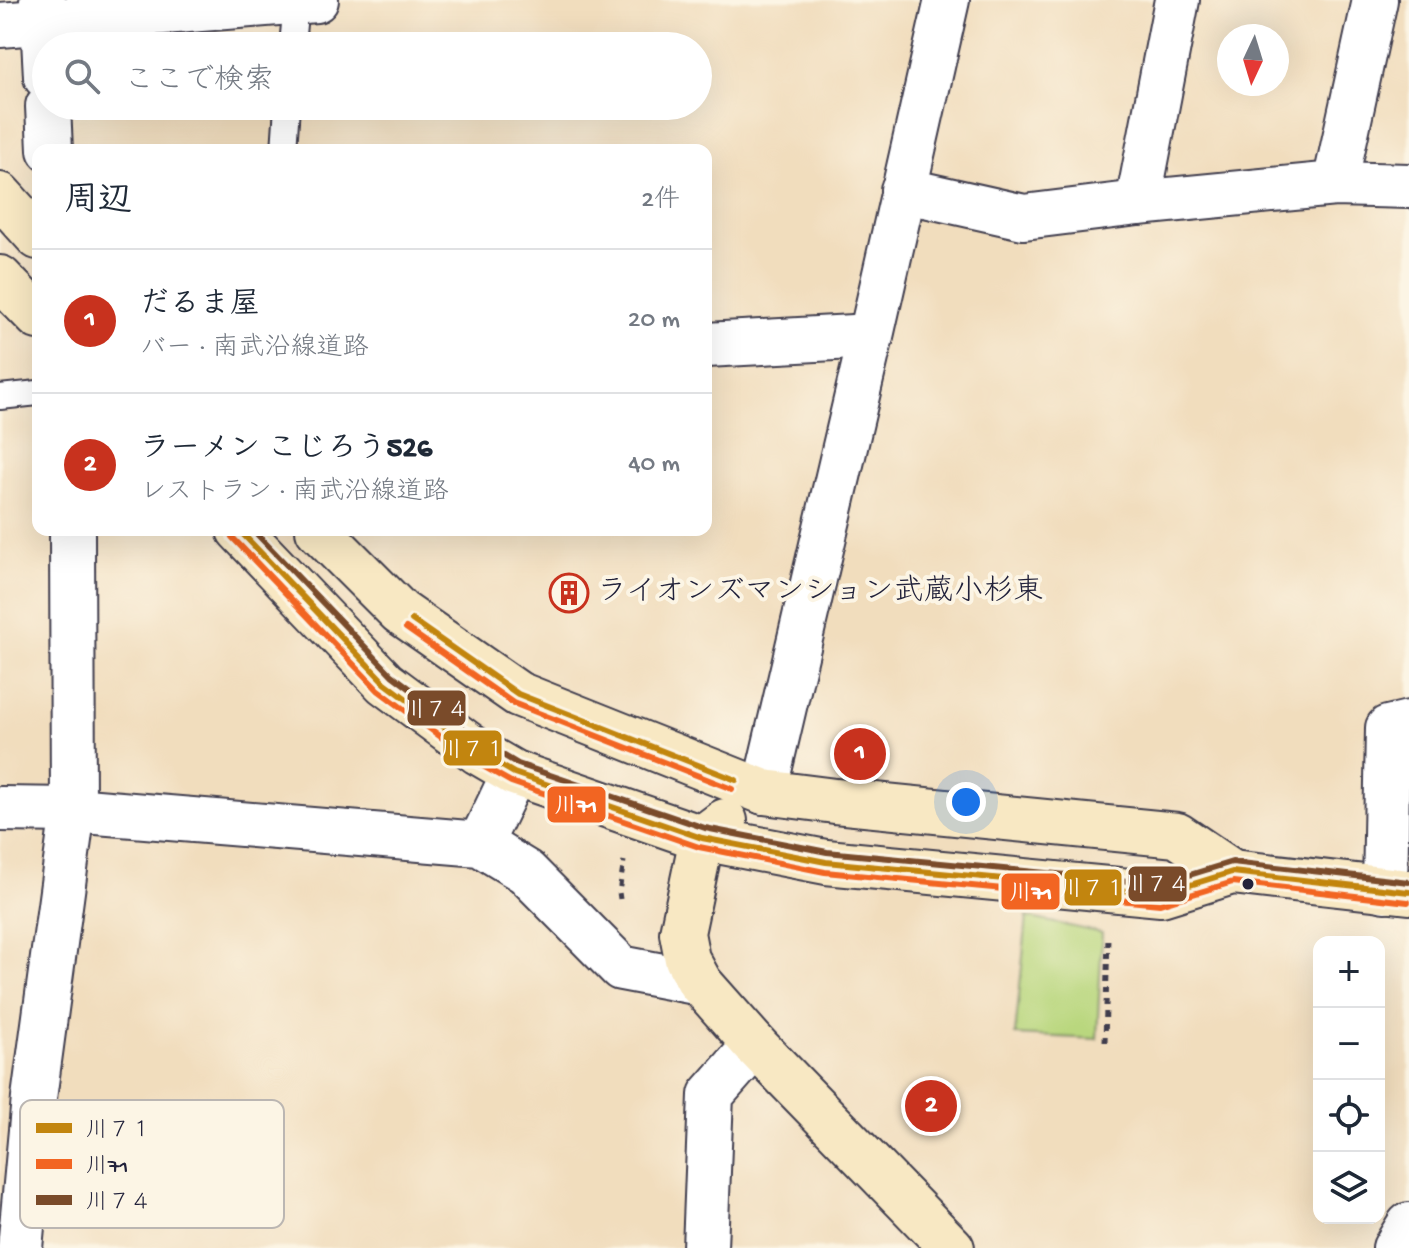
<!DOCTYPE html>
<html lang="ja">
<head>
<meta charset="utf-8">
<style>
  :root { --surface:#fff; --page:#f6f6f7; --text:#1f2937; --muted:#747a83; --line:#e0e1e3; --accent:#c8321e }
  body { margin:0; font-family:"Gochi Hand","Klee One",sans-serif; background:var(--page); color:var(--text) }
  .controls { position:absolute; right:24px; bottom:24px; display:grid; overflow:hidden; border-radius:16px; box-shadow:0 8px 32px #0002 }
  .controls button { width:72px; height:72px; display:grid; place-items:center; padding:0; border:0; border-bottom:2px solid var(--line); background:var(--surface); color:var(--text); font:40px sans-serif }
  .compass { position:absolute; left:1217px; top:24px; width:72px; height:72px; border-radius:50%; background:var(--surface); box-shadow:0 8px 32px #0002; rotate:184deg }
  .you { position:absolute; left:966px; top:802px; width:28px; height:28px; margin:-20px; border:6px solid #fff; border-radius:50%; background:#1a73e8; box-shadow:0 0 0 12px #1a73e833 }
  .badge { display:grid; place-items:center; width:52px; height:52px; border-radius:50%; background:var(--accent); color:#fff; font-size:26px; font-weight:700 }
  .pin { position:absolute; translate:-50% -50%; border:4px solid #fff; box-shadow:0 2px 8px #0006 }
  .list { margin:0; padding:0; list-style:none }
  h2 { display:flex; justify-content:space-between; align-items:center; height:104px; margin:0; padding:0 32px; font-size:34px }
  h2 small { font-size:26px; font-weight:400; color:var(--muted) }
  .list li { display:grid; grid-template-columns:52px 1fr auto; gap:24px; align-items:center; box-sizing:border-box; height:144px; padding:0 32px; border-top:2px solid var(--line) }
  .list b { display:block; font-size:30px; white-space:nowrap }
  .list p { margin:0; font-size:26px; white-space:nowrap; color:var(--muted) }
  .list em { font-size:26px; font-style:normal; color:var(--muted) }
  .icon { flex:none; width:44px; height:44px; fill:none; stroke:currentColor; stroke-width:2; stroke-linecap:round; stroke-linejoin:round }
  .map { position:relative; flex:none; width:1409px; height:1248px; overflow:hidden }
  .search { position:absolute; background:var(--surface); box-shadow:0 8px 32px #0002; left:32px; top:32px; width:680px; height:88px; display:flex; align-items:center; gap:20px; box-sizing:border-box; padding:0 28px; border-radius:44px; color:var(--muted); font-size:30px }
  .panel { position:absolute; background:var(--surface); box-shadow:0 8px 32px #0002; left:32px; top:144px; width:680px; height:392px; border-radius:16px }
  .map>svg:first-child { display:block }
  .green { fill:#b9d77e; stroke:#6e7c5c; stroke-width:2 }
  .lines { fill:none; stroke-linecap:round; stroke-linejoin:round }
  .lane-casing { stroke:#413e4e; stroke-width:28 }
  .street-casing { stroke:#413e4e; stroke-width:48 }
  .secondary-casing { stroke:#413e4e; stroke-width:48 }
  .path { stroke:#413e4e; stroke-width:5; stroke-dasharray:6 6; stroke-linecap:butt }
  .lane { stroke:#fff; stroke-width:24 }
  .street { stroke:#fff; stroke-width:44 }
  .secondary { stroke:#f8e8c3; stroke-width:44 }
  .bus-1-casing { stroke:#fcf5e5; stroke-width:12 }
  .bus-2-casing { stroke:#fcf5e5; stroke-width:12 }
  .bus-3-casing { stroke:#fcf5e5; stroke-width:12 }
  .bus-1 { stroke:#c2850f; stroke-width:6 }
  .bus-2 { stroke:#f26522; stroke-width:6 }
  .bus-3 { stroke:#7a4b2a; stroke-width:6 }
  .bus-dot { fill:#22223b; stroke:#fcf5e5; stroke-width:3 }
  .labels { text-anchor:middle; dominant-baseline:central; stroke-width:8; stroke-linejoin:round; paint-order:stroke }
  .poi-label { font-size:30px; fill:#22223b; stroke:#fcf5e5; text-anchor:start }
  .key { fill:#fcf5e5; stroke:#bbb6b2; stroke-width:2 }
  .key-label { font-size:22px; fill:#22223b }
  .line-badge { stroke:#fcf5e5; stroke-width:3 }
  .badge-label { font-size:22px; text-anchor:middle; font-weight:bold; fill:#fff }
</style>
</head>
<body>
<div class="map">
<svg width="1409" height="1248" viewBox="0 0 1409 1248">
  <rect width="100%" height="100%" fill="#fcf5e5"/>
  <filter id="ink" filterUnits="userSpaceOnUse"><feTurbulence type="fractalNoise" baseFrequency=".0125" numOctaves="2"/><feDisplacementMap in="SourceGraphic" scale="16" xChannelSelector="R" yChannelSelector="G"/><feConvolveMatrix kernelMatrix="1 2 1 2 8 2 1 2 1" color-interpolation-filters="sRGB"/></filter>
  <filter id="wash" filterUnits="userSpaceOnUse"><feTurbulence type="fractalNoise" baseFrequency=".006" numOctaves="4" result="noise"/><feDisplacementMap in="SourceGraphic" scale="32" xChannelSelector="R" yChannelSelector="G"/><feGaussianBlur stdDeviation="1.8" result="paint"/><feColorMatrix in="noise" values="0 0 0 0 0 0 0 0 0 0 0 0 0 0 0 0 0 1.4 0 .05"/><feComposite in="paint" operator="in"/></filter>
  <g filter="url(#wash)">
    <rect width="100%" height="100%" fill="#f1ddbd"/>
    <!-- green -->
    <polygon class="green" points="1027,917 1102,933 1097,1039 1015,1035"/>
  </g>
  <g filter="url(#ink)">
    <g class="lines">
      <defs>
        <g id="lane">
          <polyline points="292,46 296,2"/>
          <polyline points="284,150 287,106"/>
          <polyline points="0,397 38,393"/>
        </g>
        <g id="street">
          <polyline points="42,0 46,77"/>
          <polyline points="0,25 316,0"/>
          <polyline points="48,106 50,150"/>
          <polyline points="1335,184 1375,0"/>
          <polyline points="903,190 1024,217 1138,203 1335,184 1409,186"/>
          <polyline points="1138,203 1177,0"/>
          <polyline points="706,345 871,336"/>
          <polyline points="764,792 871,336 947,0"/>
          <polyline points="0,809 73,810 480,844 526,872 621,968 700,983"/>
          <polyline points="480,844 514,773"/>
          <polyline points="1385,890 1388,728 1409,723"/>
          <polyline points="20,1248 34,1098 73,810 72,530"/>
          <polyline points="705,1248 711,1095 755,1045"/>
          <polyline points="1395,1248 1409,1225"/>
        </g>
        <g id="secondary">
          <polyline points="0,195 38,237"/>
          <polyline points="0,278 38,317"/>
          <polyline points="239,530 385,683 478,752 514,773 702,838 826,862 1161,894 1232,872 1409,892"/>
          <polyline points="318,530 400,612 518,694 764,792 835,801 1177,835 1232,872"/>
          <polyline points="725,821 702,838 682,933 687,959 700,983 755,1045 952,1248"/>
        </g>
      </defs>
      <!-- lane casing -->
      <use href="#lane" class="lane-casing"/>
      <!-- street casing -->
      <use href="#street" class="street-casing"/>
      <!-- secondary casing -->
      <use href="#secondary" class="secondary-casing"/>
      <!-- path -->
      <g class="path">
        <polyline points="620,899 619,892 624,861"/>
        <polyline points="1105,1042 1108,937"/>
      </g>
      <!-- lane -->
      <use href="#lane" class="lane"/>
      <!-- street -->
      <use href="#street" class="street"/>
      <!-- secondary -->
      <use href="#secondary" class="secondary"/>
      <defs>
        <g id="bus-1">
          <polyline points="239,530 385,683 478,752 514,773 702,838 826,862 1161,894 1232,872 1409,892"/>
          <polyline points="412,620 518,694 736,780"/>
        </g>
        <g id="bus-2">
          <polyline points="232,537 378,690 472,760 511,782 699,847 825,872 1160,904 1233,882 1408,902"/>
          <polyline points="406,628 513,703 732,789"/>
        </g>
        <polyline id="bus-3" points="253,530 392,675 484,744 518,764 705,828 827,852 1160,884 1232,862 1409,882"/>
      </defs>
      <!-- bus-1 casing -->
      <use href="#bus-1" class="bus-1-casing"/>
      <!-- bus-2 casing -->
      <use href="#bus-2" class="bus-2-casing"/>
      <!-- bus-3 casing -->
      <use href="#bus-3" class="bus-3-casing"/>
      <!-- bus-1 -->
      <use href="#bus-1" class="bus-1"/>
      <!-- bus-2 -->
      <use href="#bus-2" class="bus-2"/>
      <!-- bus-3 -->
      <use href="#bus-3" class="bus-3"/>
    </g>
  </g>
  <!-- icons -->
  <defs>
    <symbol id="building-ring" viewBox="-11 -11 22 22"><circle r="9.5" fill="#fcf5e5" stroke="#c8321e" stroke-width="1.5"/><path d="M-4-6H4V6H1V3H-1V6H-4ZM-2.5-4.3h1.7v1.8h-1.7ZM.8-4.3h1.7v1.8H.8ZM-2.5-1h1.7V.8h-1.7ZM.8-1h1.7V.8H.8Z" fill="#c8321e"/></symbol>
  </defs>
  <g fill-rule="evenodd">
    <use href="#building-ring" x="547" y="571" width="44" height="44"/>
  </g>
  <!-- markers -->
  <circle class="bus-dot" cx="1248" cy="884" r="7"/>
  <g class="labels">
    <!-- poi labels -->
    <g class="poi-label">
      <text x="597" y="593">ライオンズマンション武蔵小杉東</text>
    </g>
  </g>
  <!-- legend -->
  <rect x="20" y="1100" width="264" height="128" rx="12" class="key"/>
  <rect x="36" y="1123" width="36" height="10" fill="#c2850f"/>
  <rect x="36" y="1159" width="36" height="10" fill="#f26522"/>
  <rect x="36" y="1195" width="36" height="10" fill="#7a4b2a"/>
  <g class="key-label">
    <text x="86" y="1136">川７１</text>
    <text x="86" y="1172">川71</text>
    <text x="86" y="1208">川７４</text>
  </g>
  <g class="line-badge">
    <rect x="406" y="689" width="61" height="38" rx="8" fill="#7a4b2a"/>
    <rect x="442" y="729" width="61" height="38" rx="8" fill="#c2850f"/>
    <rect x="546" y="785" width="61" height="39" rx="8" fill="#f26522"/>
    <rect x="1127" y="865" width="61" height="38" rx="8" fill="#7a4b2a"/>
    <rect x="1063" y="868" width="60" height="39" rx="8" fill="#c2850f"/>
    <rect x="1000" y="872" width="61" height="39" rx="8" fill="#f26522"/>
  </g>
  <g class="badge-label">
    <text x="436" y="716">川７４</text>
    <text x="473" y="756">川７１</text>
    <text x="576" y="812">川71</text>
    <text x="1157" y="891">川７４</text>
    <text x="1093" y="895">川７１</text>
    <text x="1031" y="899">川71</text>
  </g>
</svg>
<div class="controls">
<button>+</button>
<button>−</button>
<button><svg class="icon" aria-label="locate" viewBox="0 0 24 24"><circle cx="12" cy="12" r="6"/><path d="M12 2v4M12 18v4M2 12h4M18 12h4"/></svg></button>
<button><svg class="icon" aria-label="layers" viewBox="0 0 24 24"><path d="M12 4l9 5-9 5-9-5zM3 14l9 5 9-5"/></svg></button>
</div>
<svg class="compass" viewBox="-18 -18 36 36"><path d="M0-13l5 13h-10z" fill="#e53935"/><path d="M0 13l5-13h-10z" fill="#747a83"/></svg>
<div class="you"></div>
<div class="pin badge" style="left:860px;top:754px">1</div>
<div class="pin badge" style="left:931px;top:1106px">2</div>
<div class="search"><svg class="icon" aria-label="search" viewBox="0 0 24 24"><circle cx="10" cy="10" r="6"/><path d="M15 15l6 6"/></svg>ここで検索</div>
<section class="panel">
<h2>周辺<small>2件</small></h2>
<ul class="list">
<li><span class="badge">1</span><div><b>だるま屋</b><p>バー · 南武沿線道路</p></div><em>20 m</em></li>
<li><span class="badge">2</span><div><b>ラーメン こじろう526</b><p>レストラン · 南武沿線道路</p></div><em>40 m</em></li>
</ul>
</section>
</div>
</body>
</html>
